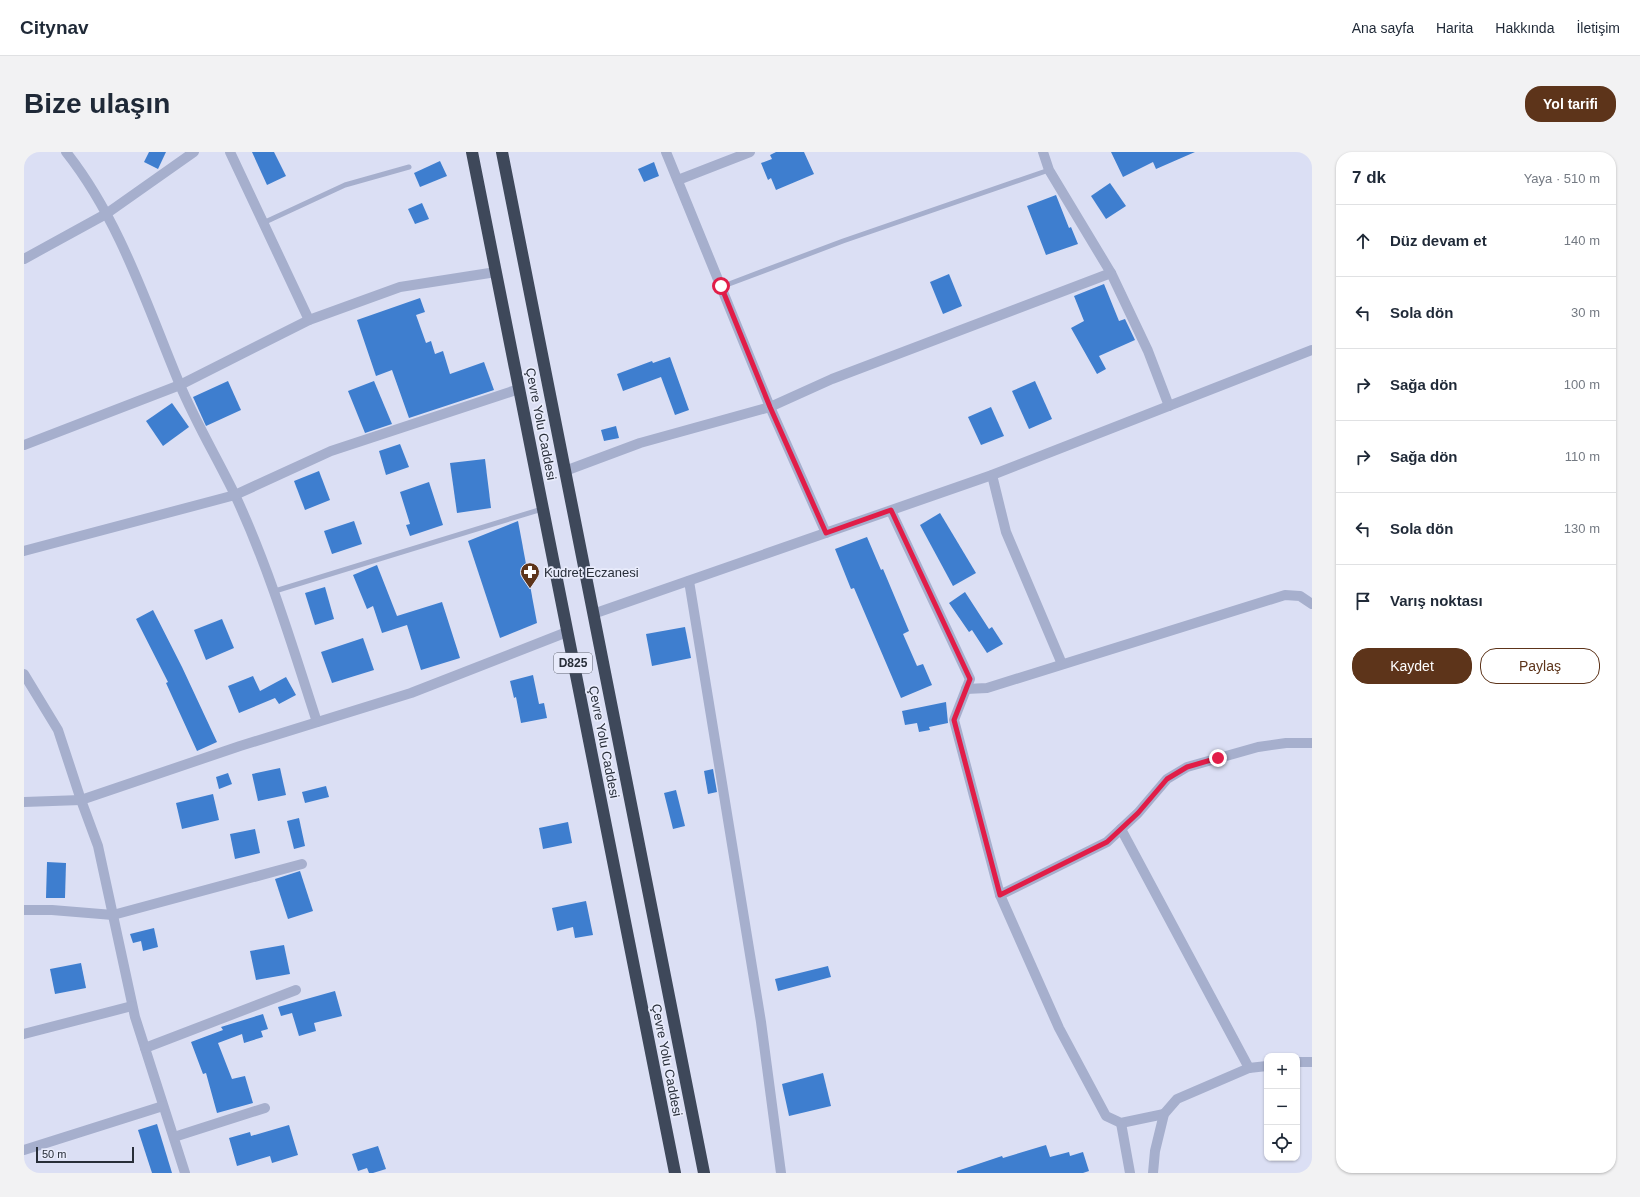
<!DOCTYPE html>
<html lang="tr">
<head>
<meta charset="utf-8">
<style>
  :root { --surface:#fff; --page:#f2f2f3; --text:#1f2937; --muted:#747a83; --line:#e0e1e3; --accent:#5d341a }
  body { margin:0; font-family:Arial,sans-serif; background:var(--page); color:var(--text) }
  .controls { position:absolute; right:12px; bottom:12px; display:grid; overflow:hidden; border-radius:8px; box-shadow:0 1px 3px #0004 }
  .controls button { width:36px; height:36px; display:grid; place-items:center; padding:0; border:0; border-bottom:1px solid var(--line); background:var(--surface); color:var(--text); font:20px sans-serif }
  .scale { position:absolute; left:12px; bottom:10px; width:98px; box-sizing:border-box; padding-left:4px; border:2px solid #282e39; border-top:0; font-size:11px; line-height:14px; white-space:nowrap; color:#282e39; -webkit-text-stroke:3px #e8ebfb; paint-order:stroke }
  .stop { position:absolute; width:12px; height:12px; margin:-9px; border:3px solid #e11d48; border-radius:50%; background:#fff }
  .stop.end { background:#e11d48; border-color:#fff; box-shadow:0 1px 4px #0008 }
  .list { margin:0; padding:0; list-style:none }
  h2 { display:flex; justify-content:space-between; align-items:center; height:52px; margin:0; padding:0 16px; font-size:17px }
  h2 small { font-size:13px; font-weight:400; color:var(--muted) }
  .list li { display:grid; grid-template-columns:26px 1fr auto; gap:12px; align-items:center; box-sizing:border-box; height:72px; padding:0 16px; border-top:1px solid var(--line) }
  .list b { display:block; font-size:15px; white-space:nowrap }
  .list em { font-size:13px; font-style:normal; color:var(--muted) }
  .actions { display:flex; gap:8px; padding:12px 16px }
  .actions a { flex:1; padding:9px 0; border:1px solid var(--accent); border-radius:16px; text-align:center; font-size:14px; color:var(--accent) }
  .actions .main { background:var(--accent); color:#fff }
  .icon { flex:none; width:22px; height:22px; fill:none; stroke:currentColor; stroke-width:2; stroke-linecap:round; stroke-linejoin:round }
  .map { position:relative; flex:none; width:1288px; height:1021px; overflow:hidden; border-radius:16px }
  header { display:flex; align-items:center; gap:24px; box-sizing:border-box; height:56px; padding:0 20px; background:var(--surface); border-bottom:1px solid var(--line) }
  header strong { font-size:19px }
  nav { display:flex; gap:22px; margin-inline-start:auto; font-size:14px }
  .intro { display:flex; align-items:center; justify-content:space-between; box-sizing:border-box; height:96px; padding:0 24px }
  h1 { margin:0; font-size:28px }
  .button { padding:10px 18px; border-radius:16px; background:var(--accent); color:#fff; font-size:14px; font-weight:700 }
  main { display:flex; gap:24px; padding:0 24px }
  aside { flex:1; background:var(--surface); border-radius:16px; box-shadow:0 1px 3px #0004 }
  .map>svg:first-child { display:block }
  .building { fill:#3e7ecf }
  .lines { fill:none; stroke-linecap:round; stroke-linejoin:round }
  .lane { stroke:#a6afcd; stroke-width:5 }
  .street { stroke:#a6afcd; stroke-width:10 }
  .highway { stroke:#3e485a; stroke-width:12 }
  .route { stroke:#e11d48; stroke-width:5 }
  .labels { text-anchor:middle; dominant-baseline:central; stroke-width:3.5; stroke-linejoin:round; paint-order:stroke }
  .shield { fill:#e8ebfb; stroke:#626773; stroke-width:1 }
  .shield-label { font-size:12px; font-weight:bold; fill:#282e39 }
  .street-label { font-size:13px; fill:#282e39; stroke:#e8ebfb }
  .poi-label { font-size:13px; fill:#282e39; stroke:#e8ebfb; text-anchor:start }
</style>
</head>
<body>
<header>
<strong>Citynav</strong>
<nav><a>Ana sayfa</a><a>Harita</a><a>Hakkında</a><a>İletişim</a></nav>
</header>
<div class="intro"><h1>Bize ulaşın</h1><a class="button">Yol tarifi</a></div>
<main>
<div class="map">
<svg width="1288" height="1021" viewBox="0 0 1288 1021">
  <rect width="100%" height="100%" fill="#dbdff4"/>
  <!-- building -->
  <g class="building">
    <polygon points="125,0 142,0 134,17 120,10"/>
    <polygon points="228,0 250,0 262,24 243,33"/>
    <polygon points="752,0 780,0 790,22 752,38 747,26 744,28 737,11 748,7 746,3"/>
    <polygon points="1087,0 1171,0 1132,17 1129,10 1099,25"/>
    <polygon points="416,9 423,24 396,35 390,21"/>
    <polygon points="630,10 635,24 620,30 614,17"/>
    <polygon points="1086,31 1102,54 1082,67 1067,44"/>
    <polygon points="1032,43 1045,76 1047,75 1054,92 1022,103 1003,54"/>
    <polygon points="398,51 405,67 391,72 384,57"/>
    <polygon points="925,122 938,154 919,162 906,130"/>
    <polygon points="1080,132 1095,169 1101,167 1111,188 1075,204 1082,217 1073,222 1047,176 1060,169 1050,144"/>
    <polygon points="396,146 401,160 392,163 402,191 407,189 411,202 419,199 426,222 460,210 470,238 385,266 368,218 352,224 333,168"/>
    <polygon points="646,205 665,258 651,263 637,225 599,239 593,222 628,209 629,211"/>
    <polygon points="204,229 217,258 182,274 169,245"/>
    <polygon points="350,229 368,272 341,281 324,239"/>
    <polygon points="1011,229 1028,267 1005,277 988,239"/>
    <polygon points="148,251 165,275 139,294 122,269"/>
    <polygon points="967,255 980,284 957,293 944,265"/>
    <polygon points="592,274 595,286 580,289 577,278"/>
    <polygon points="376,292 385,315 362,323 355,299"/>
    <polygon points="461,307 467,356 433,361 426,311"/>
    <polygon points="295,319 306,348 281,358 270,329"/>
    <polygon points="405,330 419,373 386,384 382,373 386,372 376,340"/>
    <polygon points="916,361 952,421 929,434 896,373"/>
    <polygon points="330,369 338,392 308,402 300,379"/>
    <polygon points="494,369 513,471 476,486 444,389"/>
    <polygon points="843,385 857,418 859,417 885,479 879,482 893,514 899,512 908,533 877,546 830,436 827,437 811,397"/>
    <polygon points="353,413 373,464 418,450 436,506 397,518 383,473 358,481 349,454 343,457 329,423"/>
    <polygon points="301,435 310,467 291,473 281,441"/>
    <polygon points="941,440 965,477 968,475 979,492 963,501 948,478 945,480 925,451"/>
    <polygon points="129,458 158,515 193,590 173,599 142,531 144,530 112,467"/>
    <polygon points="198,467 210,496 182,508 170,478"/>
    <polygon points="661,475 667,506 628,514 622,482"/>
    <polygon points="339,486 350,518 308,531 297,500"/>
    <polygon points="509,523 515,552 520,551 523,566 497,571 492,545 490,546 486,529"/>
    <polygon points="229,524 236,539 262,525 272,543 255,552 251,546 215,561 204,534"/>
    <polygon points="922,550 924,571 905,575 906,578 895,580 893,571 881,573 878,559"/>
    <polygon points="256,616 262,643 234,649 228,622"/>
    <polygon points="689,617 693,640 684,642 680,619"/>
    <polygon points="204,621 208,632 195,637 192,625"/>
    <polygon points="302,634 305,645 281,651 278,640"/>
    <polygon points="652,638 661,674 649,677 640,641"/>
    <polygon points="189,642 195,668 158,677 152,651"/>
    <polygon points="275,666 281,694 270,697 263,669"/>
    <polygon points="544,670 548,691 519,697 515,676"/>
    <polygon points="231,677 236,701 211,707 206,682"/>
    <polygon points="23,710 42,711 41,746 22,746"/>
    <polygon points="276,719 289,759 264,767 251,727"/>
    <polygon points="562,749 569,783 551,786 549,775 533,779 528,756"/>
    <polygon points="130,776 134,795 119,799 117,789 109,791 106,782"/>
    <polygon points="260,793 266,822 232,828 226,799"/>
    <polygon points="57,811 62,836 31,842 26,817"/>
    <polygon points="804,814 807,825 754,839 751,827"/>
    <polygon points="311,839 318,864 290,871 292,879 275,884 268,861 257,864 254,855"/>
    <polygon points="239,862 244,877 237,879 239,885 220,891 218,882 194,891 208,927 221,924 229,951 193,961 182,921 179,922 167,890 199,878 197,875"/>
    <polygon points="799,921 807,954 765,964 758,932"/>
    <polygon points="133,972 148,1021 128,1021 114,978"/>
    <polygon points="265,973 274,1003 248,1011 246,1004 213,1014 205,986 226,980 227,984"/>
    <polygon points="1022,993 1026,1005 1045,1000 1046,1004 1059,1000 1065,1019 1059,1021 933,1021 933,1019 978,1004 979,1006"/>
    <polygon points="354,994 362,1017 349,1021 345,1021 343,1016 334,1019 328,1002"/>
  </g>
  <g class="lines">
    <!-- lane -->
    <g class="lane">
      <polyline points="239,71 321,33 385,15"/>
      <polyline points="697,135 819,89 1025,18"/>
      <polyline points="251,439 518,357"/>
    </g>
    <!-- street -->
    <g class="street">
      <path d="M42 0C96 68 123 154 156 233 172 271 193 306 211 343 245 416 268 493 293 570"/>
      <polyline points="206,0 285,168"/>
      <polyline points="642,0 746,255 802,381"/>
      <polyline points="1019,0 1025,18 1087,121 1124,199 1145,254"/>
      <polyline points="654,28 726,0"/>
      <polyline points="0,107 82,62 170,0"/>
      <polyline points="0,293 156,233 285,168 376,135 472,120"/>
      <polyline points="541,319 616,291 746,255 808,227 1087,121"/>
      <polyline points="968,323 982,380 1038,512"/>
      <polyline points="867,359 946,527 930,568 976,743 1083,690 1114,661 1143,627 1163,615 1234,595 1262,591 1288,591"/>
      <polyline points="0,399 211,343 307,299 495,237"/>
      <polyline points="665,429 737,870 757,1021"/>
      <polyline points="569,462 968,323 1288,198"/>
      <polyline points="0,522 34,578 57,648 74,694 111,865 161,1021"/>
      <polyline points="942,537 963,536 1261,443 1276,444 1288,452"/>
      <polyline points="0,650 57,648 216,594 387,541 543,480"/>
      <polyline points="1097,677 1225,916"/>
      <polyline points="976,743 1035,876 1082,964 1097,971 1140,962"/>
      <polyline points="0,758 28,758 89,763 278,712"/>
      <polyline points="0,882 108,854"/>
      <polyline points="121,896 272,838"/>
      <polyline points="1273,910 1288,910"/>
      <polyline points="1097,971 1106,1021"/>
      <polyline points="150,985 241,956"/>
      <polyline points="0,998 139,954"/>
      <polyline points="1129,1021 1131,999 1140,962 1153,947 1225,916 1243,914"/>
    </g>
    <!-- highway -->
    <g class="highway">
      <polyline points="448,0 651,1021"/>
      <polyline points="478,0 680,1021"/>
    </g>
  </g>
  <g class="lines">
    <!-- route -->
    <polyline class="route" points="697,134 746,255 802,381 867,358 946,527 930,568 976,743 1083,690 1114,661 1143,627 1163,615 1194,606"/>
  </g>
  <!-- icons -->
  <defs>
    <symbol id="pharmacy-pin" viewBox="-11 -11 22 30"><path d="M0 17L-7.5 6A9.5 9.5 0 1 1 7.5 6Z" fill="#5d341a" stroke="#e8ebfb"/><path d="M-2-6h4v4h4v4h-4v4h-4v-4h-4v-4h4Z" fill="#fff"/></symbol>
  </defs>
  <g fill-rule="evenodd">
    <use href="#pharmacy-pin" x="495" y="409" width="22" height="30"/>
  </g>
  <g class="labels">
    <!-- shield labels -->
    <rect class="shield" x="530" y="501" width="38" height="20" rx="3"/>
    <g class="shield-label">
      <text x="549" y="511">D825</text>
    </g>
    <!-- street labels -->
    <g class="street-label">
      <text transform="translate(517 272) rotate(79)">Çevre Yolu Caddesi</text>
      <text transform="translate(580 590) rotate(79)">Çevre Yolu Caddesi</text>
      <text transform="translate(643 908) rotate(79)">Çevre Yolu Caddesi</text>
    </g>
    <!-- poi labels -->
    <g class="poi-label">
      <text x="520" y="420">Kudret Eczanesi</text>
    </g>
  </g>
</svg>
<div class="controls">
<button>+</button>
<button>−</button>
<button><svg class="icon" aria-label="locate" viewBox="0 0 24 24"><circle cx="12" cy="12" r="6"/><path d="M12 2v4M12 18v4M2 12h4M18 12h4"/></svg></button>
</div>
<div class="scale">50 m</div>
<div class="stop" style="left:697px;top:134px"></div>
<div class="stop end" style="left:1194px;top:606px"></div>
</div>
<aside>
<h2>7 dk<small>Yaya · 510 m</small></h2>
<ul class="list">
<li><svg class="icon" aria-label="ahead" viewBox="0 0 24 24"><path d="M12 20V5M6 11l6-6 6 6"/></svg><div><b>Düz devam et</b></div><em>140 m</em></li>
<li><svg class="icon" aria-label="left" viewBox="0 0 24 24"><path d="M17 20v-9H6M10 6l-5 5 5 5"/></svg><div><b>Sola dön</b></div><em>30 m</em></li>
<li><svg class="icon" aria-label="right" viewBox="0 0 24 24"><path d="M7 20v-9h11M14 6l5 5-5 5"/></svg><div><b>Sağa dön</b></div><em>100 m</em></li>
<li><svg class="icon" aria-label="right" viewBox="0 0 24 24"><path d="M7 20v-9h11M14 6l5 5-5 5"/></svg><div><b>Sağa dön</b></div><em>110 m</em></li>
<li><svg class="icon" aria-label="left" viewBox="0 0 24 24"><path d="M17 20v-9H6M10 6l-5 5 5 5"/></svg><div><b>Sola dön</b></div><em>130 m</em></li>
<li><svg class="icon" aria-label="arrive" viewBox="0 0 24 24"><path d="M6 21V4h12l-3 4 3 4H6"/></svg><div><b>Varış noktası</b></div></li>
</ul>
<div class="actions"><a class="main">Kaydet</a><a>Paylaş</a></div>
</aside>
</main>
</body>
</html>
